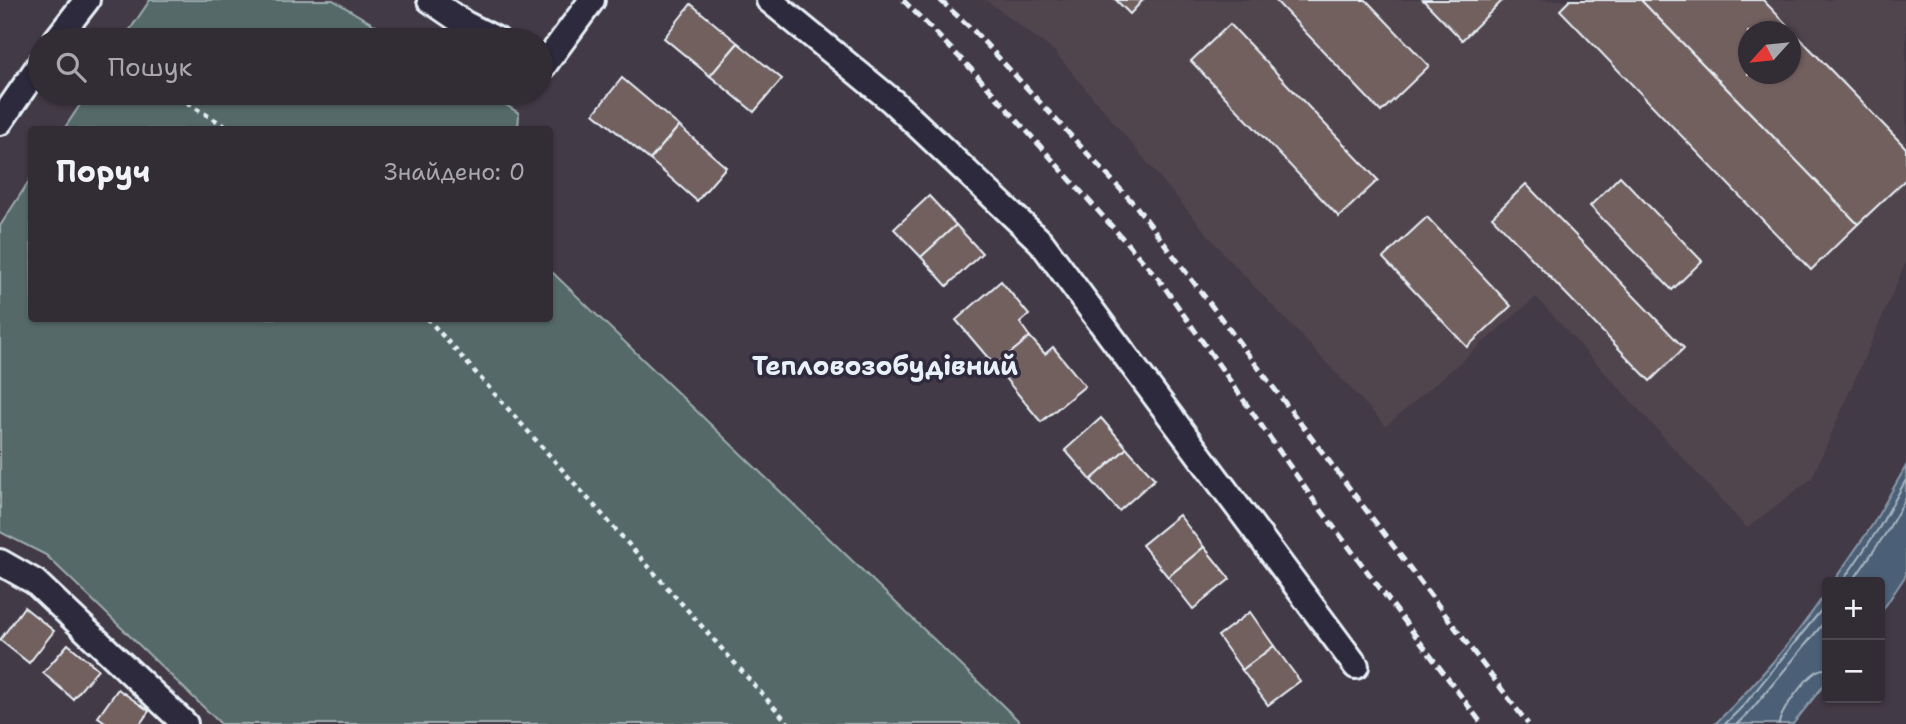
<!DOCTYPE html>
<html lang="uk">
<head>
<meta charset="utf-8">
<style>
  :root { --surface:#322c35; --page:#3a343d; --text:#f1f3f6; --muted:#a8a7ad; --line:#4d4850 }
  body { margin:0; font-family:"Shantell Sans",sans-serif; background:var(--page); color:var(--text) }
  .controls { position:absolute; right:21px; bottom:21px; display:grid; overflow:hidden; border-radius:7px; box-shadow:0 2px 5px #0004 }
  .controls button { width:63px; height:63px; display:grid; place-items:center; padding:0; border:0; border-bottom:2px solid var(--line); background:var(--surface); color:var(--text); font:35px sans-serif }
  .compass { position:absolute; left:1738px; top:21px; width:63px; height:63px; border-radius:50%; background:var(--surface); box-shadow:0 2px 5px #0004; rotate:243deg }
  .list { margin:0; padding:0; list-style:none }
  h2 { display:flex; justify-content:space-between; align-items:center; height:91px; margin:0; padding:0 28px; font-size:30px }
  h2 small { font-size:23px; font-weight:400; color:var(--muted) }
  .icon { flex:none; width:38px; height:38px; fill:none; stroke:currentColor; stroke-width:2; stroke-linecap:round; stroke-linejoin:round }
  .map { position:relative; flex:none; width:1906px; height:724px; overflow:hidden }
  .search { position:absolute; background:var(--surface); box-shadow:0 2px 5px #0004; left:28px; top:28px; width:525px; height:77px; display:flex; align-items:center; gap:18px; box-sizing:border-box; padding:0 24px; border-radius:38px; color:var(--muted); font-size:26px }
  .panel { position:absolute; background:var(--surface); box-shadow:0 2px 5px #0004; left:28px; top:126px; width:525px; height:196px; border-radius:7px }
  .map>svg:first-child { display:block }
  .built { fill:#51454e; fill-rule:evenodd }
  .green { fill:#556b67; stroke:#9eaeb0; stroke-width:2 }
  .water { fill:#4b6076; stroke:#8a9aaa; stroke-width:2 }
  .lines { fill:none; stroke-linecap:round; stroke-linejoin:round }
  .shore { stroke:#a9b7c4; stroke-width:2 }
  .building { fill:#72605f; stroke:#e8f1f8; stroke-width:2; fill-rule:evenodd }
  .street-casing { stroke:#e8f1f8; stroke-width:30 }
  .path { stroke:#e8f1f8; stroke-width:4.5; stroke-dasharray:5 5; stroke-linecap:butt }
  .street { stroke:#2f2a3d; stroke-width:24 }
  .rail { stroke:#e8f1f8; stroke-width:5; stroke-dasharray:10 5; stroke-linecap:butt }
  .labels { text-anchor:middle; dominant-baseline:central; stroke-width:7; stroke-linejoin:round; paint-order:stroke }
  .neighbourhood-label { font-size:26px; font-weight:bold; fill:#e8f1f8; stroke:#2f2a3d }
</style>
</head>
<body>
<div class="map">
<svg width="1906" height="724" viewBox="0 0 1906 724">
  <rect width="100%" height="100%" fill="#433a47"/>
  <filter id="ink" filterUnits="userSpaceOnUse"><feTurbulence type="fractalNoise" baseFrequency=".0143" numOctaves="2"/><feDisplacementMap in="SourceGraphic" scale="14" xChannelSelector="R" yChannelSelector="G"/><feConvolveMatrix kernelMatrix="1 2 1 2 8 2 1 2 1" color-interpolation-filters="sRGB"/></filter>
  <g filter="url(#ink)">
    <!-- built -->
    <path class="built" d="M986 0H1906V262L1812 478 1747 528 1536 297 1386 426 1225 255 1054 51ZM1748 32H1790V74H1748Z"/>
    <!-- green -->
    <g class="green">
      <polygon points="150,0 333,0 399,40 123,40"/>
      <polygon points="88,93 486,93 519,113 518,130 64,129"/>
      <polygon points="31,178 32,318 550,318 550,270 1022,724 221,724 46,555 0,532 0,226"/>
    </g>
    <!-- water -->
    <g class="water">
      <polygon points="1906,466 1906,575 1880,614 1880,582 1833,582 1873,524"/>
      <path d="M1827 591V681L1793 724H1715C1756 684 1795 638 1827 591Z"/>
    </g>
    <g class="lines">
      <!-- shore -->
      <g class="shore">
        <polyline points="1842,582 1879,528 1906,480"/>
        <polyline points="1852,582 1886,533 1906,498"/>
        <polyline points="1725,724 1745,704 1827,603"/>
        <polyline points="1737,724 1752,709 1827,619"/>
        <path d="M1779 724C1780 712 1805 679 1816 672 1820 669 1822 669 1827 669"/>
      </g>
    </g>
    <!-- building -->
    <g class="building">
      <polygon points="1116,0 1143,0 1130,14"/>
      <polygon points="1275,0 1366,0 1429,66 1381,112"/>
      <polygon points="1423,0 1503,0 1462,40"/>
      <polygon points="1570,0 1641,0 1858,224 1811,270 1560,10"/>
      <path d="M1641 0H1763L1906 148V179L1858 224ZM1748 32H1790V74H1748Z"/>
      <polygon points="691,4 738,43 710,76 664,38"/>
      <polygon points="1230,24 1378,180 1339,217 1191,61"/>
      <polygon points="738,43 782,79 754,112 710,76"/>
      <polygon points="622,78 679,126 650,160 594,113"/>
      <polygon points="679,126 726,167 697,201 650,160"/>
      <polygon points="1620,176 1702,261 1672,290 1590,206"/>
      <polygon points="1526,184 1684,348 1650,381 1492,217"/>
      <polygon points="929,196 956,225 921,257 894,229"/>
      <polygon points="1427,217 1511,306 1467,347 1383,258"/>
      <polygon points="956,225 982,253 947,286 921,257"/>
      <polygon points="1001,281 1029,315 1020,323 1030,337 995,366 956,320"/>
      <polygon points="1030,337 1045,354 1053,347 1085,386 1041,422 995,366"/>
      <polygon points="1101,418 1127,448 1091,480 1065,450"/>
      <polygon points="1127,448 1155,479 1119,511 1091,480"/>
      <polygon points="1179,515 1204,547 1168,577 1142,545"/>
      <polygon points="1204,547 1230,579 1193,609 1168,577"/>
      <polygon points="24,607 54,631 29,663 0,640"/>
      <polygon points="1250,612 1274,646 1242,670 1218,636"/>
      <polygon points="68,644 98,669 73,699 43,673"/>
      <polygon points="1274,646 1300,681 1268,705 1242,670"/>
      <polygon points="118,689 149,711 140,724 108,724 98,717"/>
    </g>
    <g class="lines">
      <defs>
        <g id="street">
          <polyline points="430,0 465,24 497,40"/>
          <polyline points="769,0 892,101 1041,242 1356,666"/>
          <polyline points="56,40 87,0"/>
          <polyline points="541,63 544,65 592,0"/>
          <polyline points="0,122 40,64"/>
          <polyline points="0,562 35,582 185,724"/>
        </g>
      </defs>
      <!-- street casing -->
      <use href="#street" class="street-casing"/>
      <!-- path -->
      <g class="path">
        <polyline points="170,93 232,130"/>
        <polyline points="427,318 789,724"/>
      </g>
      <!-- street -->
      <use href="#street" class="street"/>
      <!-- rail -->
      <g class="rail">
        <polyline points="903,0 975,73 1158,278 1315,502 1482,724"/>
        <polyline points="940,0 973,30 1136,206 1528,724"/>
      </g>
    </g>
  </g>
  <g class="labels">
    <!-- neighbourhood labels -->
    <g class="neighbourhood-label">
      <text x="885" y="365">Тепловозобудівний</text>
    </g>
  </g>
</svg>
<div class="controls">
<button>+</button>
<button>−</button>
</div>
<svg class="compass" viewBox="-18 -18 36 36"><path d="M0-13l5 13h-10z" fill="#e53935"/><path d="M0 13l5-13h-10z" fill="#a8a7ad"/></svg>
<div class="search"><svg class="icon" aria-label="search" viewBox="0 0 24 24"><circle cx="10" cy="10" r="6"/><path d="M15 15l6 6"/></svg>Пошук</div>
<section class="panel">
<h2>Поруч<small>Знайдено: 0</small></h2>
<ul class="list">
</ul>
</section>
</div>
</body>
</html>
